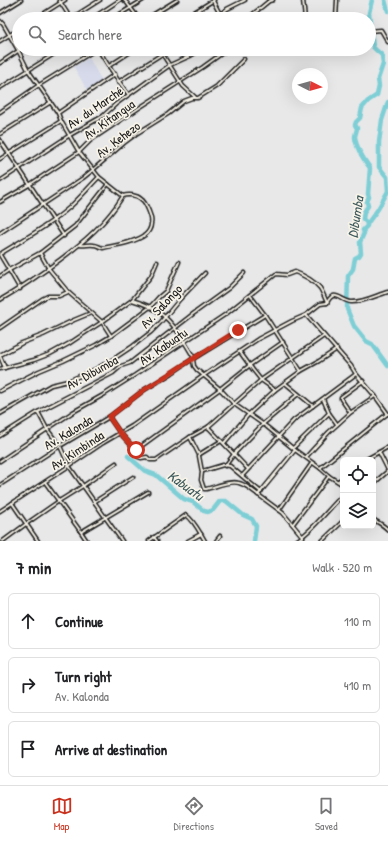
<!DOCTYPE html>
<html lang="en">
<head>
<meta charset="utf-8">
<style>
  :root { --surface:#fff; --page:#f2f2f2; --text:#202124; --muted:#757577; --line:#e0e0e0; --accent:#c8321e }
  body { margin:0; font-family:"Patrick Hand",sans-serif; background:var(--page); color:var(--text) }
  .controls { position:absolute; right:12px; bottom:12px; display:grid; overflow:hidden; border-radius:6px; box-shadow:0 4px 16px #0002 }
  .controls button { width:36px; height:36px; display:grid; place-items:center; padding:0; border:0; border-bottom:1px solid var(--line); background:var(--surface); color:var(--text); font:20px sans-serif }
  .compass { position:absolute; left:292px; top:68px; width:36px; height:36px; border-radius:50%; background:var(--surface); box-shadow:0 4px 16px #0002; rotate:96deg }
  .stop { position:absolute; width:12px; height:12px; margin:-9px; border:3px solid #c8321e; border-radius:50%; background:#fff }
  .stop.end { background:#c8321e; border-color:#fff; box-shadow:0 1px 4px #0008 }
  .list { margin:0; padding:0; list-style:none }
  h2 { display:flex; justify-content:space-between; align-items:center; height:52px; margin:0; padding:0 16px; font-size:17px }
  h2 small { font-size:13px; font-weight:400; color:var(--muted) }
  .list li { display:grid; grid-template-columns:26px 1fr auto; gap:12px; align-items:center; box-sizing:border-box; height:56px; margin:0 8px 8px; padding:0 8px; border:1px solid var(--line); border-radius:6px }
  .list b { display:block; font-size:15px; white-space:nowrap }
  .list p { margin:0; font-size:13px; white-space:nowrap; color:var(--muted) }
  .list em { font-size:13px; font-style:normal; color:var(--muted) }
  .icon { flex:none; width:22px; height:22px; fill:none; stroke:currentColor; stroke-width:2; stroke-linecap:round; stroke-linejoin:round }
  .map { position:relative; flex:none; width:388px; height:541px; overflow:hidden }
  .search { position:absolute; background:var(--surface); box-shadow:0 4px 16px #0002; left:12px; right:12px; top:12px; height:44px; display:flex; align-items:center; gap:10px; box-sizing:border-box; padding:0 14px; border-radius:22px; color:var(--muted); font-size:15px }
  .sheet { height:244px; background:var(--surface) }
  nav { display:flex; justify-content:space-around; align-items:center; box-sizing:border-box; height:56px; border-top:1px solid var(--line); background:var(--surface); font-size:11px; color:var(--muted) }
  nav a { display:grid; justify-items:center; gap:2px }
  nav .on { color:var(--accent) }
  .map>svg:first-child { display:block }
  .built { fill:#d6daea }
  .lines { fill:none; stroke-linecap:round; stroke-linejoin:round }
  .river { stroke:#7dced5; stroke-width:4.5 }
  .minor-casing { stroke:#1c1c1c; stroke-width:5 }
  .minor { stroke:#f7f3e8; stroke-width:2 }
  .route { stroke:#c8321e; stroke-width:5 }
  .labels { text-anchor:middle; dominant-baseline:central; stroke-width:3.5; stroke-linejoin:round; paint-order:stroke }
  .street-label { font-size:13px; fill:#1c1c1c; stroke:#f7f3e8 }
  .water-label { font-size:14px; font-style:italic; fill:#3e5a5d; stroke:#f7f3e8 }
</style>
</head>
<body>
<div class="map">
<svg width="388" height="541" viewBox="0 0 388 541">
  <rect width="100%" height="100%" fill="#e8e8e9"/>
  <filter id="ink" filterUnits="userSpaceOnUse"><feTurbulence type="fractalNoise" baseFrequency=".025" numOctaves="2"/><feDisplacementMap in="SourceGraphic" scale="8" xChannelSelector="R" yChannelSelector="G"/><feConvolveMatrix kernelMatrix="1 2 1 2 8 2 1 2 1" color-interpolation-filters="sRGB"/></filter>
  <g filter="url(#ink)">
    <!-- built -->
    <polygon class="built" points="89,58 102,81 87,90 74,67"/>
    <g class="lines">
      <!-- river -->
      <g class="river">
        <path d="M372 0 369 13 373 47 377 51 382 55 383 64 378 79 379 86 377 95 368 101 362 108 360 118 356 122 355 125 357 128C357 131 355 134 355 137 356 148 364 160 370 168L368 194 369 197 367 202 368 206 364 212 363 219 367 223V226L363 230 364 233 360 242 361 253 359 256 355 258 353 269 348 276 347 309 354 326 366 341 372 344 388 366"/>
        <polyline points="385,0 388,11"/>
        <polyline points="367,224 378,209 388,191 387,177 379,167 379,142 382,120 388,102"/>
        <polyline points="128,456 145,471 156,475 184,499 193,502 204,511 208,512 213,510 220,501 226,501 243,515 252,519 256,526 254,541"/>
      </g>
      <defs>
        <g id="minor">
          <polyline points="59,0 71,19"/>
          <polyline points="124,0 127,3 139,19"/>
          <polyline points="303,0 305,19"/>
          <polyline points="213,1 220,14"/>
          <polyline points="0,13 21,0"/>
          <polyline points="35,19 65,0"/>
          <polyline points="70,19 100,0"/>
          <polyline points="91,19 120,0"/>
          <polyline points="112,19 143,0"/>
          <polyline points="146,19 177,0"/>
          <polyline points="183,19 214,0"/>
          <polyline points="214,19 227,9 245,0"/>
          <polyline points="247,19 269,1 273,0"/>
          <polyline points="336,19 337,0"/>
          <path d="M0 21 3 24 18 50 28 70 58 113 61 121 79 152 99 177 123 196C129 194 137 195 141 199 146 202 153 219 151 224 151 228 148 233 145 235 134 243 116 245 103 248 99 247 97 245 94 245 89 244 85 246 80 245"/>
          <polyline points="369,31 381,30 388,42"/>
          <polyline points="0,41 19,29"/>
          <path d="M98 49C108 65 117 80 129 95"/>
          <polyline points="159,49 183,86 195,97"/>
          <polyline points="0,63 21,49"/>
          <polyline points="109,66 135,49"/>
          <polyline points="118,82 170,49"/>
          <polyline points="0,88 62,49"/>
          <polyline points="0,112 39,85 97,49"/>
          <polyline points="58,113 115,74"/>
          <polyline points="0,134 51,102"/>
          <polyline points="0,140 64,236"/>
          <polyline points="0,159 61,121"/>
          <polyline points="0,181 70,135 103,116 116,104 170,65 190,56 202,49"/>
          <polyline points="0,202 29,185 79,152 90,141 139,108 203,67 228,49"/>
          <polyline points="0,233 83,178 94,169 124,143 136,134 168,114 184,101 192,98 198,98 217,86 244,59"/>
          <polyline points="40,253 49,269 68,292 102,322 111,336"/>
          <path d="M0 254C24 239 50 225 71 206 81 197 90 186 99 177"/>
          <polyline points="0,255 9,270 20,289"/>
          <polyline points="0,276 9,270 40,253 75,226 108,184"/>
          <polyline points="250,295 265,315 301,371"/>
          <path d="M0 300C21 288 41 274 61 259 85 241 107 222 123 196"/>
          <path d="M132 300C142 303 152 307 160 313 175 324 185 343 194 358L193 360 194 366 197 370 220 389 234 404 267 427 295 450 320 468 329 476 343 485"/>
          <polyline points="306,315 351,366 356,374 375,396 388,414"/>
          <polyline points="0,328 42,299 48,296 59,296 68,292"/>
          <polyline points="240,352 253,370 261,380 275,390"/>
          <polyline points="0,355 22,343 43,335 74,320 91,313"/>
          <polyline points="0,356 5,368"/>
          <polyline points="0,369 34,360 50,354 70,343 88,331 102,322 132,300 151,276 157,262"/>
          <polyline points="285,383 313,406"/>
          <polyline points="0,391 39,371 63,361 96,345 111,336 142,313 150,307 159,297 166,291 179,262"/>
          <polyline points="323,399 329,413 337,424"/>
          <polyline points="38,412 47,429 60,446 69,466 122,541"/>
          <polyline points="350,412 341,399 341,397 363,381"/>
          <polyline points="0,414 51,385 68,381 96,369 112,360 133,346 151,332 160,323 180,299 205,273"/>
          <polyline points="109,417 120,433 136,450 138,457 141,458 147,457 150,460 156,460 190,437 208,427 261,380 324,336"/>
          <polyline points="208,427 248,469"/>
          <polyline points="0,436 38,412 113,373 121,366 130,363 193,314 229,288 244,273"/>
          <path d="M190 437 199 455V456L202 472 201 480 204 489H206C215 487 230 480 239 483 243 484 246 486 249 488L283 513 303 537"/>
          <polyline points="224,443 249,414 275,390 301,371 319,361 337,349"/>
          <polyline points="293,448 329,413"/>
          <polyline points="136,450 220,389 250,365 283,342"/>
          <polyline points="379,452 388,470"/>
          <polyline points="200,454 221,441"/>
          <polyline points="306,457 329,432 350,413 375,396"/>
          <polyline points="365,460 388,447"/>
          <path d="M0 461 73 412 105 394 135 375 226 314 276 274 287 275 295 272C303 275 314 281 320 288 323 293 325 298 327 303"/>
          <polyline points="225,466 234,454 263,424 298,394"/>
          <polyline points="320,468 387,414"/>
          <polyline points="203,471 223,465 230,466 261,492"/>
          <polyline points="242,476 294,420 356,374"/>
          <polyline points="338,481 343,478"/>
          <polyline points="45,482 81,532 87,541"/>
          <polyline points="373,484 388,471"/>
          <polyline points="0,485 60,446 109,417 144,390 172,373 191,360 265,315"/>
          <polyline points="258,495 295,450"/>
          <polyline points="94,502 133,477"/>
          <polyline points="12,503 38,541"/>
          <polyline points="279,510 312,463"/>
          <path d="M0 511 69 466 103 443 132 426 203 376 258 339 292 321 306 315 320 304 327 303C334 288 341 301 351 302 362 303 377 295 388 292"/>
          <path d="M373 519C378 523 384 525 388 530"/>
          <polyline points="293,524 329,476"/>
          <polyline points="81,532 148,492"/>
          <polyline points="154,537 157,541"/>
          <polyline points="3,541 26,524 59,501 83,486 116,463"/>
          <path d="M149 541 186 515C194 520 200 533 205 541"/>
          <polyline points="188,541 201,534"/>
          <polyline points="216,541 220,536"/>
          <path d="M296 541C314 530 327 510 343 495"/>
          <polyline points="322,541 343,521"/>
        </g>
      </defs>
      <!-- minor casing -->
      <use href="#minor" class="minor-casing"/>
      <!-- minor -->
      <use href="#minor" class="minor"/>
    </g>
  </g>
  <g class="lines" filter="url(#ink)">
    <!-- route -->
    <polyline class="route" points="136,450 120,433 109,417 144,390 238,330"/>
  </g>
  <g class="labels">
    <!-- street labels -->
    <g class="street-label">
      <text transform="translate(95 107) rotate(-34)">Av. du Marché</text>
      <text transform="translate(109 119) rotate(-35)">Av. Kitangua</text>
      <text transform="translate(118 139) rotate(-37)">Av. Kehezo</text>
      <text transform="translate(161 306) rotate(-47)">Av. Salongo</text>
      <text transform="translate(163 346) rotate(-34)">Av. Kabuatu</text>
      <text transform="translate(92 372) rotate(-29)">Av. Dibumba</text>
      <text transform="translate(68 432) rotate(-31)">Av. Kalonda</text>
      <text transform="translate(77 450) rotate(-33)">Av. Kimbinda</text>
    </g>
    <!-- water labels -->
    <g class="water-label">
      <text transform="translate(355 217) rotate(-81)">Dibumba</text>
      <text transform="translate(186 485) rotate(36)">Kabuatu</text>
    </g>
  </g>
</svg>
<div class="controls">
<button><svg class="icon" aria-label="locate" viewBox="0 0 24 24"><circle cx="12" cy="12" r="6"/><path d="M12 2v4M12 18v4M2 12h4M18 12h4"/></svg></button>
<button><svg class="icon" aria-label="layers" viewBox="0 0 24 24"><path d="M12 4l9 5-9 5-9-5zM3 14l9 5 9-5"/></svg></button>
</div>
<svg class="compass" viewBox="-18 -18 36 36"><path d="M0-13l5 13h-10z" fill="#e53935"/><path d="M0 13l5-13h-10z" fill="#757577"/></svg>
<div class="stop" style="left:136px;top:450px"></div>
<div class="stop end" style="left:238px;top:330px"></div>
<div class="search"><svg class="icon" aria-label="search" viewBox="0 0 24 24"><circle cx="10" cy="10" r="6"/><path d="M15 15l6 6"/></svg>Search here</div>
</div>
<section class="sheet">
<h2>7 min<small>Walk · 520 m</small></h2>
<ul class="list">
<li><svg class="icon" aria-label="ahead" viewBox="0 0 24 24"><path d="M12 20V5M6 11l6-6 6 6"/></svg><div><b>Continue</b></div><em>110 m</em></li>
<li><svg class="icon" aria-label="right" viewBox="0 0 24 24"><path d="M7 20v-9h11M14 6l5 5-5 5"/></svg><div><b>Turn right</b><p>Av. Kalonda</p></div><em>410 m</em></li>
<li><svg class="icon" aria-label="arrive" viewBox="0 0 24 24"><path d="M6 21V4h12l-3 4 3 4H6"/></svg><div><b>Arrive at destination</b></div></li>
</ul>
</section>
<nav>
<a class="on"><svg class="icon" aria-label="map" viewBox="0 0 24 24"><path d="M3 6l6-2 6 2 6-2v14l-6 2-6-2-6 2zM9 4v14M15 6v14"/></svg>Map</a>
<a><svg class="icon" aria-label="directions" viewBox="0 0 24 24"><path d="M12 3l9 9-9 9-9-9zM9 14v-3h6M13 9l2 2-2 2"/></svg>Directions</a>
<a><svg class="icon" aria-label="saved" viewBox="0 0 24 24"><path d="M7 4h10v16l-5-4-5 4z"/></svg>Saved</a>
</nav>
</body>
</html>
